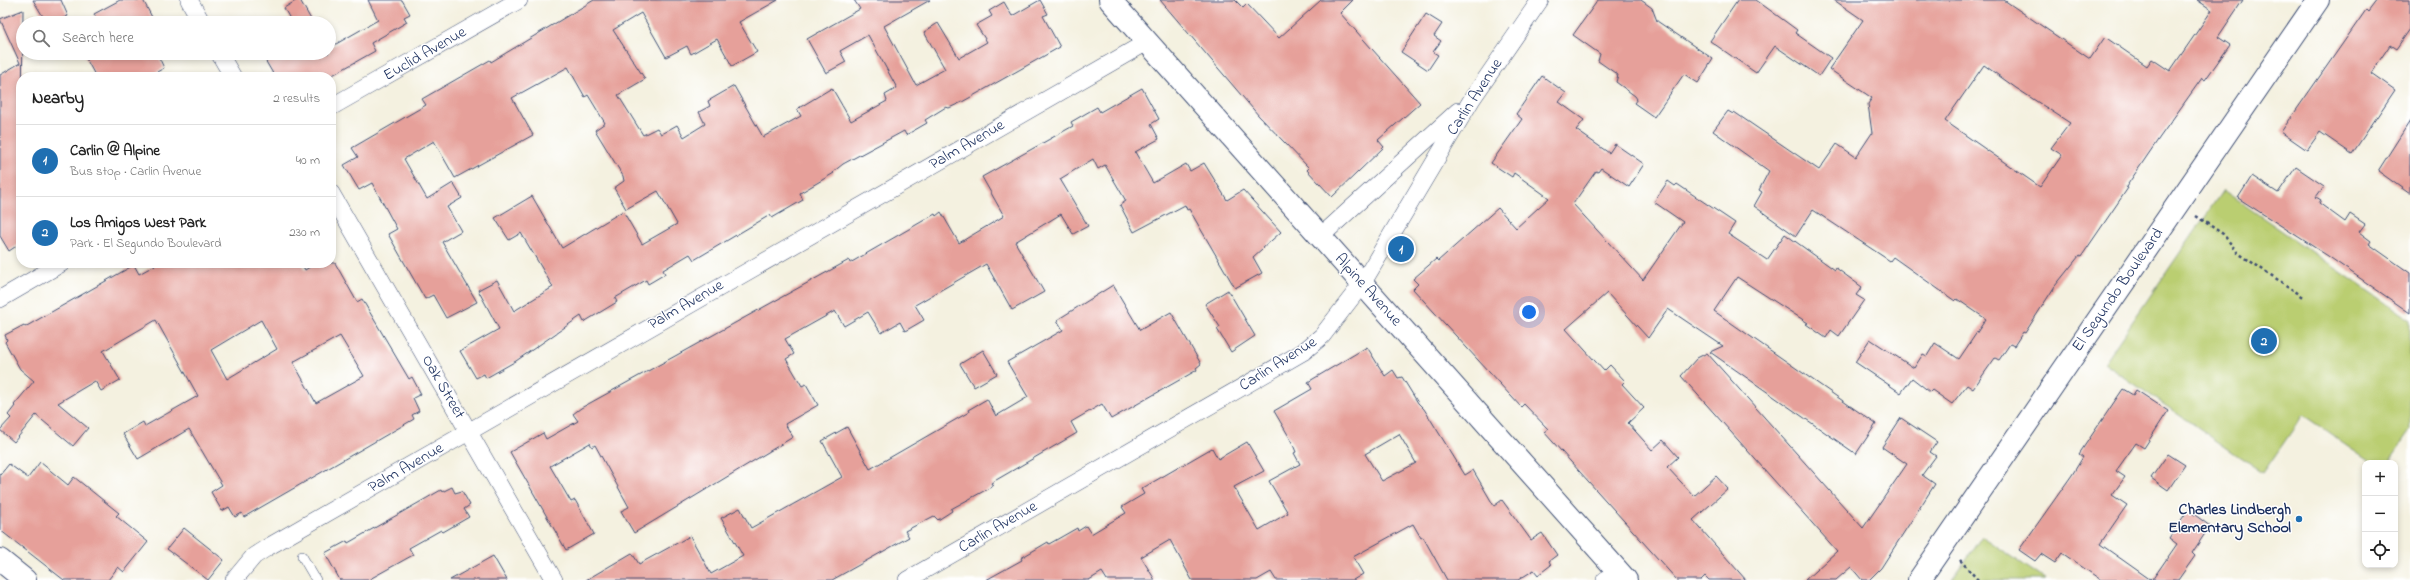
<!DOCTYPE html>
<html lang="en">
<head>
<meta charset="utf-8">
<style>
  :root { --surface:#fff; --page:#f6f6f6; --text:#222; --muted:#767676; --line:#e0e0e0; --accent:#1f6fb2 }
  body { margin:0; font-family:"Indie Flower",sans-serif; background:var(--page); color:var(--text) }
  .controls { position:absolute; right:12px; bottom:12px; display:grid; overflow:hidden; border-radius:8px; box-shadow:0 2px 6px #0003 }
  .controls button { width:36px; height:36px; display:grid; place-items:center; padding:0; border:0; border-bottom:1px solid var(--line); background:var(--surface); color:var(--text); font:20px sans-serif }
  .you { position:absolute; left:1529px; top:312px; width:14px; height:14px; margin:-10px; border:3px solid #fff; border-radius:50%; background:#1a73e8; box-shadow:0 0 0 6px #1a73e833 }
  .badge { display:grid; place-items:center; width:26px; height:26px; border-radius:50%; background:var(--accent); color:#fff; font-size:13px; font-weight:700 }
  .pin { position:absolute; translate:-50% -50%; border:2px solid #fff; box-shadow:0 1px 4px #0006 }
  .list { margin:0; padding:0; list-style:none }
  h2 { display:flex; justify-content:space-between; align-items:center; height:52px; margin:0; padding:0 16px; font-size:17px }
  h2 small { font-size:13px; font-weight:400; color:var(--muted) }
  .list li { display:grid; grid-template-columns:26px 1fr auto; gap:12px; align-items:center; box-sizing:border-box; height:72px; padding:0 16px; border-top:1px solid var(--line) }
  .list b { display:block; font-size:15px; white-space:nowrap }
  .list p { margin:0; font-size:13px; white-space:nowrap; color:var(--muted) }
  .list em { font-size:13px; font-style:normal; color:var(--muted) }
  .icon { flex:none; width:22px; height:22px; fill:none; stroke:currentColor; stroke-width:2; stroke-linecap:round; stroke-linejoin:round }
  .map { position:relative; flex:none; width:2410px; height:580px; overflow:hidden }
  .search { position:absolute; background:var(--surface); box-shadow:0 2px 6px #0003; left:16px; top:16px; width:320px; height:44px; display:flex; align-items:center; gap:10px; box-sizing:border-box; padding:0 14px; border-radius:22px; color:var(--muted); font-size:15px }
  .panel { position:absolute; background:var(--surface); box-shadow:0 2px 6px #0003; left:16px; top:72px; width:320px; height:196px; border-radius:16px }
  .map>svg:first-child { display:block }
  .green { fill:#bace71; stroke:#6a7e68 }
  .building { fill:#e6a09a; fill-rule:evenodd }
  .lines { fill:none; stroke-linecap:round; stroke-linejoin:round }
  .lane-casing { stroke:#3c4c72; stroke-width:10 }
  .street-casing { stroke:#3c4c72; stroke-width:18 }
  .secondary-casing { stroke:#3c4c72; stroke-width:24 }
  .primary-casing { stroke:#3c4c72; stroke-width:24 }
  .path { stroke:#3c4c72; stroke-width:2.5; stroke-dasharray:3 3; stroke-linecap:butt }
  .lane { stroke:#fff; stroke-width:9 }
  .street { stroke:#fff; stroke-width:17 }
  .secondary { stroke:#fff; stroke-width:22 }
  .primary { stroke:#fff; stroke-width:22 }
  .poi-dot { fill:#1f6fb2; stroke:#fff; stroke-width:1.5 }
  .labels { text-anchor:middle; dominant-baseline:central; stroke-width:3; stroke-linejoin:round; paint-order:stroke }
  .street-label { font-size:16px; fill:#1b2f5e; stroke:#fff }
  .poi-label { font-size:16px; font-weight:bold; fill:#1b2f5e; stroke:#fff; text-anchor:end }
</style>
</head>
<body>
<div class="map">
<svg width="2410" height="580" viewBox="0 0 2410 580">
  <rect width="100%" height="100%" fill="#fff"/>
  <filter id="ink" filterUnits="userSpaceOnUse"><feTurbulence type="fractalNoise" baseFrequency=".025" numOctaves="2"/><feDisplacementMap in="SourceGraphic" scale="8" xChannelSelector="R" yChannelSelector="G"/><feConvolveMatrix kernelMatrix="1 2 1 2 8 2 1 2 1" color-interpolation-filters="sRGB"/></filter>
  <filter id="wash" filterUnits="userSpaceOnUse"><feTurbulence type="fractalNoise" baseFrequency=".012" numOctaves="4" result="noise"/><feDisplacementMap in="SourceGraphic" scale="16" xChannelSelector="R" yChannelSelector="G"/><feGaussianBlur stdDeviation="0.9" result="paint"/><feColorMatrix in="noise" values="0 0 0 0 0 0 0 0 0 0 0 0 0 0 0 0 0 1.4 0 .05"/><feComposite in="paint" operator="in"/></filter>
  <g filter="url(#wash)">
    <rect width="100%" height="100%" fill="#f4f1e0"/>
    <!-- green -->
    <g class="green">
      <polygon points="2223,190 2410,320 2410,431 2388,463 2373,463 2303,415 2263,473 2104,363"/>
      <polygon points="1982,536 2046,580 1952,580"/>
    </g>
    <g id="blocks">
      <!-- building -->
      <g class="building">
        <polygon points="33,0 61,0 68,16 53,23 47,23"/>
        <polygon points="120,0 143,0 155,23 99,23 94,14"/>
        <polygon points="297,0 300,0 313,23 282,23 290,19 284,8"/>
        <polygon points="368,0 402,0 410,14 404,17 407,22 371,43 375,51 329,77 275,77 261,53 329,53 329,48 378,20"/>
        <polygon points="594,0 778,0 739,22 757,52 732,66 717,39 691,54 687,46 666,57 641,13 613,30 645,79 618,95 643,135 657,128 661,134 677,125 684,137 705,124 699,112 710,106 708,101 734,86 763,137 801,116 797,109 832,88 851,121 887,101 885,95 897,88 868,35 840,51 846,62 826,73 807,39 860,9 854,0 930,0 884,26 916,85 945,69 924,32 938,23 959,58 987,42 976,25 992,16 989,11 1004,2 1012,16 1040,0 1048,14 1043,16 1060,47 962,102 949,108 946,107 925,120 927,123 906,135 904,131 843,164 833,172 834,173 800,193 803,200 772,218 770,215 694,260 690,254 663,270 665,274 648,284 646,280 615,298 617,302 584,322 581,316 516,361 486,378 484,374 476,378 460,351 499,329 478,290 497,280 514,311 553,287 521,233 509,240 495,218 532,196 562,248 623,211 642,244 677,224 658,191 626,209 614,188 624,181 623,176 595,130 605,123 588,95 585,97 568,67 512,98 533,135 502,152 455,178 434,141 404,159 427,199 453,183 462,198 447,207 461,231 442,242 477,302 446,318 433,295 425,299 388,234 397,229 372,183 359,190 344,165 358,157 352,148 426,105 422,99 490,60 491,62"/>
        <polygon points="1160,0 1235,0 1243,8 1247,4 1279,38 1321,0 1353,0 1340,13 1420,103 1378,140 1384,147 1332,197 1307,170 1309,168 1259,116"/>
        <polygon points="1598,0 1641,0 1652,8 1657,21 1713,59 1698,83 1684,74 1654,117 1634,103 1637,99 1635,96 1616,82 1618,75 1598,61 1600,54 1573,35"/>
        <polygon points="1738,0 1756,0 1797,30 1795,33 1831,58 1819,76 1775,46 1756,73 1710,41"/>
        <path d="M1834 0H2004L2090 59 2105 37 2147 66 2152 59 2170 71 2212 10 2197 0H2243L2218 37 2230 45 2205 80 2202 78 2160 137 2126 187 2128 188 2081 257 2079 256 2055 286 2025 333 2023 332 2014 346 2010 344 1999 360 1995 358 1973 389 1967 385 1952 404 1932 390 1930 392 1912 378 1901 393 1855 362 1870 339 1914 368 1923 354 1927 356 1935 343 1959 359 1986 319 1957 299 1955 301 1893 257 1890 261 1813 210 1796 236 1754 206 1762 192 1759 190 1769 171 1713 131 1728 111 1733 114 1734 112 1819 170 1837 144 1856 157 1872 133 1868 104 1872 98 1829 69 1863 20ZM1984 65 2016 88 2070 123 2051 148 2062 155 2040 187 1945 121Z"/>
        <polygon points="2377,0 2410,0 2410,29 2396,49 2390,45 2371,73 2395,90 2352,154 2320,132 2307,150 2281,132 2366,10 2368,12"/>
        <polygon points="23,10 21,243 9,251 0,236 0,75 20,63 0,19"/>
        <polygon points="1426,14 1442,24 1434,36 1441,41 1433,52 1438,55 1428,70 1401,52"/>
        <polygon points="83,53 157,53 164,68 148,77 96,77"/>
        <polygon points="1542,76 1566,93 1559,102 1584,120 1576,130 1609,153 1615,144 1644,164 1629,187 1601,168 1598,172 1596,171 1573,204 1643,280 1683,222 1654,202 1668,181 1675,186 1677,184 1735,223 1728,234 1767,260 1785,234 1835,270 1836,268 1862,287 1856,295 1864,300 1839,336 1831,330 1826,338 1806,324 1808,323 1737,277 1714,311 1876,424 1856,454 1710,352 1723,346 1668,309 1648,338 1607,293 1566,329 1604,371 1610,365 1625,381 1622,384 1644,408 1628,423 1652,450 1663,440 1678,457 1667,467 1694,496 1716,476 1728,489 1693,520 1746,580 1709,580 1705,576 1701,580 1677,580 1544,432 1548,429 1524,404 1521,407 1413,289 1418,284 1413,279 1436,259 1438,261 1498,208 1516,228 1549,198 1514,173 1512,177 1491,163 1522,119 1516,114"/>
        <polygon points="1142,88 1159,119 1151,124 1159,139 1135,152 1153,183 1186,164 1190,171 1204,163 1227,200 1243,190 1281,232 1253,257 1262,273 1235,288 1189,209 1187,210 1185,205 1134,232 1120,205 1126,201 1105,165 1098,169 1093,159 1060,179 1088,226 1073,234 1061,214 1015,242 1044,292 1012,310 986,264 915,305 924,320 905,331 900,322 881,333 868,312 844,326 835,311 785,339 794,354 786,359 802,386 806,384 818,405 785,424 793,437 634,533 621,511 629,507 595,445 592,447 590,443 550,466 571,502 575,500 594,534 566,550 510,452 543,433 546,439 578,421 573,414 581,408 849,260 850,263 935,214 936,216 941,212 959,243 1004,216 982,177 1073,126 1071,122 1097,107 1100,112"/>
        <polygon points="2410,121 2410,194 2378,171"/>
        <polygon points="2296,167 2324,186 2316,197 2321,200 2319,203 2345,222 2350,214 2365,224 2359,232 2371,241 2369,244 2410,273 2410,313 2328,256 2238,198 2252,176 2278,193"/>
        <path d="M159 263H301L305 270 316 263H335L357 302 362 299 409 379 412 377 421 394 413 398 419 411 412 415 414 419 362 449 244 517 242 513 235 517 229 507 222 511 211 492 222 485 189 429 138 459 123 434 143 422 145 426 198 396 156 320 103 351 120 380 101 391 95 381 58 403 88 428 73 446 36 415 14 442 0 430 11 418 8 415 15 406 14 405 34 381 20 369 5 342 7 340 5 335 24 325 25 327 134 265 139 274ZM261 320 277 349 227 379 211 350ZM340 336 364 376 316 403 293 362Z"/>
        <polygon points="1113,285 1140,330 1171,312 1201,364 1196,368 1197,370 1111,419 1102,404 1071,422 1077,433 991,483 993,486 951,509 952,511 938,520 934,516 905,531 909,537 832,580 586,580 632,553 639,564 690,536 711,574 743,556 721,518 740,508 751,528 842,477 822,441 847,427 870,469 969,412 968,410 987,399 996,416 1028,397 1007,362 1063,330 1057,320"/>
        <polygon points="1228,290 1255,336 1231,352 1217,329 1220,327 1205,304"/>
        <path d="M1367 347 1385 376 1393 370 1398 378 1402 377 1418 403 1424 409 1465 475 1473 470 1494 506 1502 500 1531 540 1542 533 1557 555 1549 561 1551 565 1538 575 1534 570 1518 580H1447L1423 537 1421 538 1413 524 1353 557 1363 574 1353 580H1276L1271 572 1257 580H1192L1170 540 1141 557 1155 580H1107L1102 572 1089 580H986L1022 560 1021 558 1048 542 1049 544 1077 528 1078 531 1086 526 1091 534 1126 513 1122 507 1144 494 1141 489 1212 448 1218 459 1247 442 1264 471 1234 487 1259 530 1288 513 1269 481 1300 464 1294 453 1296 452 1291 440 1274 411 1312 389 1308 382ZM1399 434 1416 463 1382 481 1365 454Z"/>
        <polygon points="983,350 997,374 974,387 960,364"/>
        <polygon points="1707,353 1863,528 1907,464 1882,447 1901,418 1937,442 1930,452 1936,456 1922,475 1935,484 1881,568 1869,580 1862,580 1851,567 1836,580 1805,580 1837,551 1681,376 1697,358"/>
        <polygon points="2123,389 2133,395 2136,390 2168,411 2144,448 2136,443 2116,471 2125,477 2112,495 2127,505 2100,544 2151,580 2101,580 2062,553 2055,563 2041,554 2035,561 2019,550 2072,475 2083,457 2079,454"/>
        <polygon points="2168,454 2185,465 2168,490 2151,478"/>
        <polygon points="40,462 68,485 74,477 119,513 116,516 148,542 124,572 118,567 108,580 64,580 0,530 0,475 9,464 28,478"/>
        <polygon points="452,487 455,493 462,491 470,505 464,509 469,517 443,532 441,530 409,548 413,555 368,580 340,580 325,553 347,541 348,543 441,490 442,492"/>
        <polygon points="2188,510 2210,526 2192,553 2195,556 2178,580 2152,580 2177,544 2169,538"/>
        <polygon points="184,528 224,560 208,580 167,549"/>
        <polygon points="493,556 507,580 450,580"/>
      </g>
    </g>
  </g>
  <g filter="url(#ink)">
    <use href="#blocks" fill-opacity="0" stroke="#3c4c72" stroke-width="1"/>
    <g class="lines">
      <defs>
        <polyline id="lane" points="302,556 316,580"/>
        <g id="street">
          <polyline points="189,0 202,23"/>
          <polyline points="219,53 233,77"/>
          <polyline points="331,107 519,0"/>
          <polyline points="331,193 554,580"/>
          <polyline points="1320,237 1458,111"/>
          <polyline points="0,299 62,263"/>
          <polyline points="234,580 254,556 268,547 1147,42"/>
          <polyline points="907,580 1303,352 1322,336 1362,284 1472,99 1540,0"/>
          <polyline points="1605,580 1619,572"/>
        </g>
        <g id="secondary">
          <polyline points="1110,0 1626,580"/>
          <polyline points="1919,580 2318,0"/>
        </g>
        <polyline id="primary" points="0,560 25,580"/>
      </defs>
      <!-- lane casing -->
      <use href="#lane" class="lane-casing"/>
      <!-- street casing -->
      <use href="#street" class="street-casing"/>
      <!-- secondary casing -->
      <use href="#secondary" class="secondary-casing"/>
      <!-- primary casing -->
      <use href="#primary" class="primary-casing"/>
      <!-- path -->
      <g class="path">
        <polyline points="2196,216 2223,234 2238,253 2305,298"/>
        <polyline points="1960,560 1978,580"/>
      </g>
      <!-- lane -->
      <use href="#lane" class="lane"/>
      <!-- street -->
      <use href="#street" class="street"/>
      <!-- secondary -->
      <use href="#secondary" class="secondary"/>
      <!-- primary -->
      <use href="#primary" class="primary"/>
    </g>
  </g>
  <!-- markers -->
  <circle class="poi-dot" cx="2299" cy="519" r="4"/>
  <g class="labels">
    <!-- street labels -->
    <g class="street-label">
      <text transform="translate(425 54) rotate(-30)">Euclid Avenue</text>
      <text transform="translate(1475 97) rotate(-57)">Carlin Avenue</text>
      <text transform="translate(967 145) rotate(-30)">Palm Avenue</text>
      <text transform="translate(1368 290) rotate(48)">Alpine Avenue</text>
      <text transform="translate(2118 290) rotate(-55)">El Segundo Boulevard</text>
      <text transform="translate(686 305) rotate(-30)">Palm Avenue</text>
      <text transform="translate(1278 364) rotate(-32)">Carlin Avenue</text>
      <text transform="translate(443 387) rotate(60)">Oak Street</text>
      <text transform="translate(406 468) rotate(-30)">Palm Avenue</text>
      <text transform="translate(998 527) rotate(-30)">Carlin Avenue</text>
    </g>
    <!-- poi labels -->
    <g class="poi-label">
      <text x="2291" y="510">Charles Lindbergh<tspan x="2291" dy="18">Elementary School</tspan></text>
    </g>
  </g>
</svg>
<div class="controls">
<button>+</button>
<button>−</button>
<button><svg class="icon" aria-label="locate" viewBox="0 0 24 24"><circle cx="12" cy="12" r="6"/><path d="M12 2v4M12 18v4M2 12h4M18 12h4"/></svg></button>
</div>
<div class="you"></div>
<div class="pin badge" style="left:1401px;top:249px">1</div>
<div class="pin badge" style="left:2264px;top:341px">2</div>
<div class="search"><svg class="icon" aria-label="search" viewBox="0 0 24 24"><circle cx="10" cy="10" r="6"/><path d="M15 15l6 6"/></svg>Search here</div>
<section class="panel">
<h2>Nearby<small>2 results</small></h2>
<ul class="list">
<li><span class="badge">1</span><div><b>Carlin @ Alpine</b><p>Bus stop · Carlin Avenue</p></div><em>40 m</em></li>
<li><span class="badge">2</span><div><b>Los Amigos West Park</b><p>Park · El Segundo Boulevard</p></div><em>230 m</em></li>
</ul>
</section>
</div>
</body>
</html>
